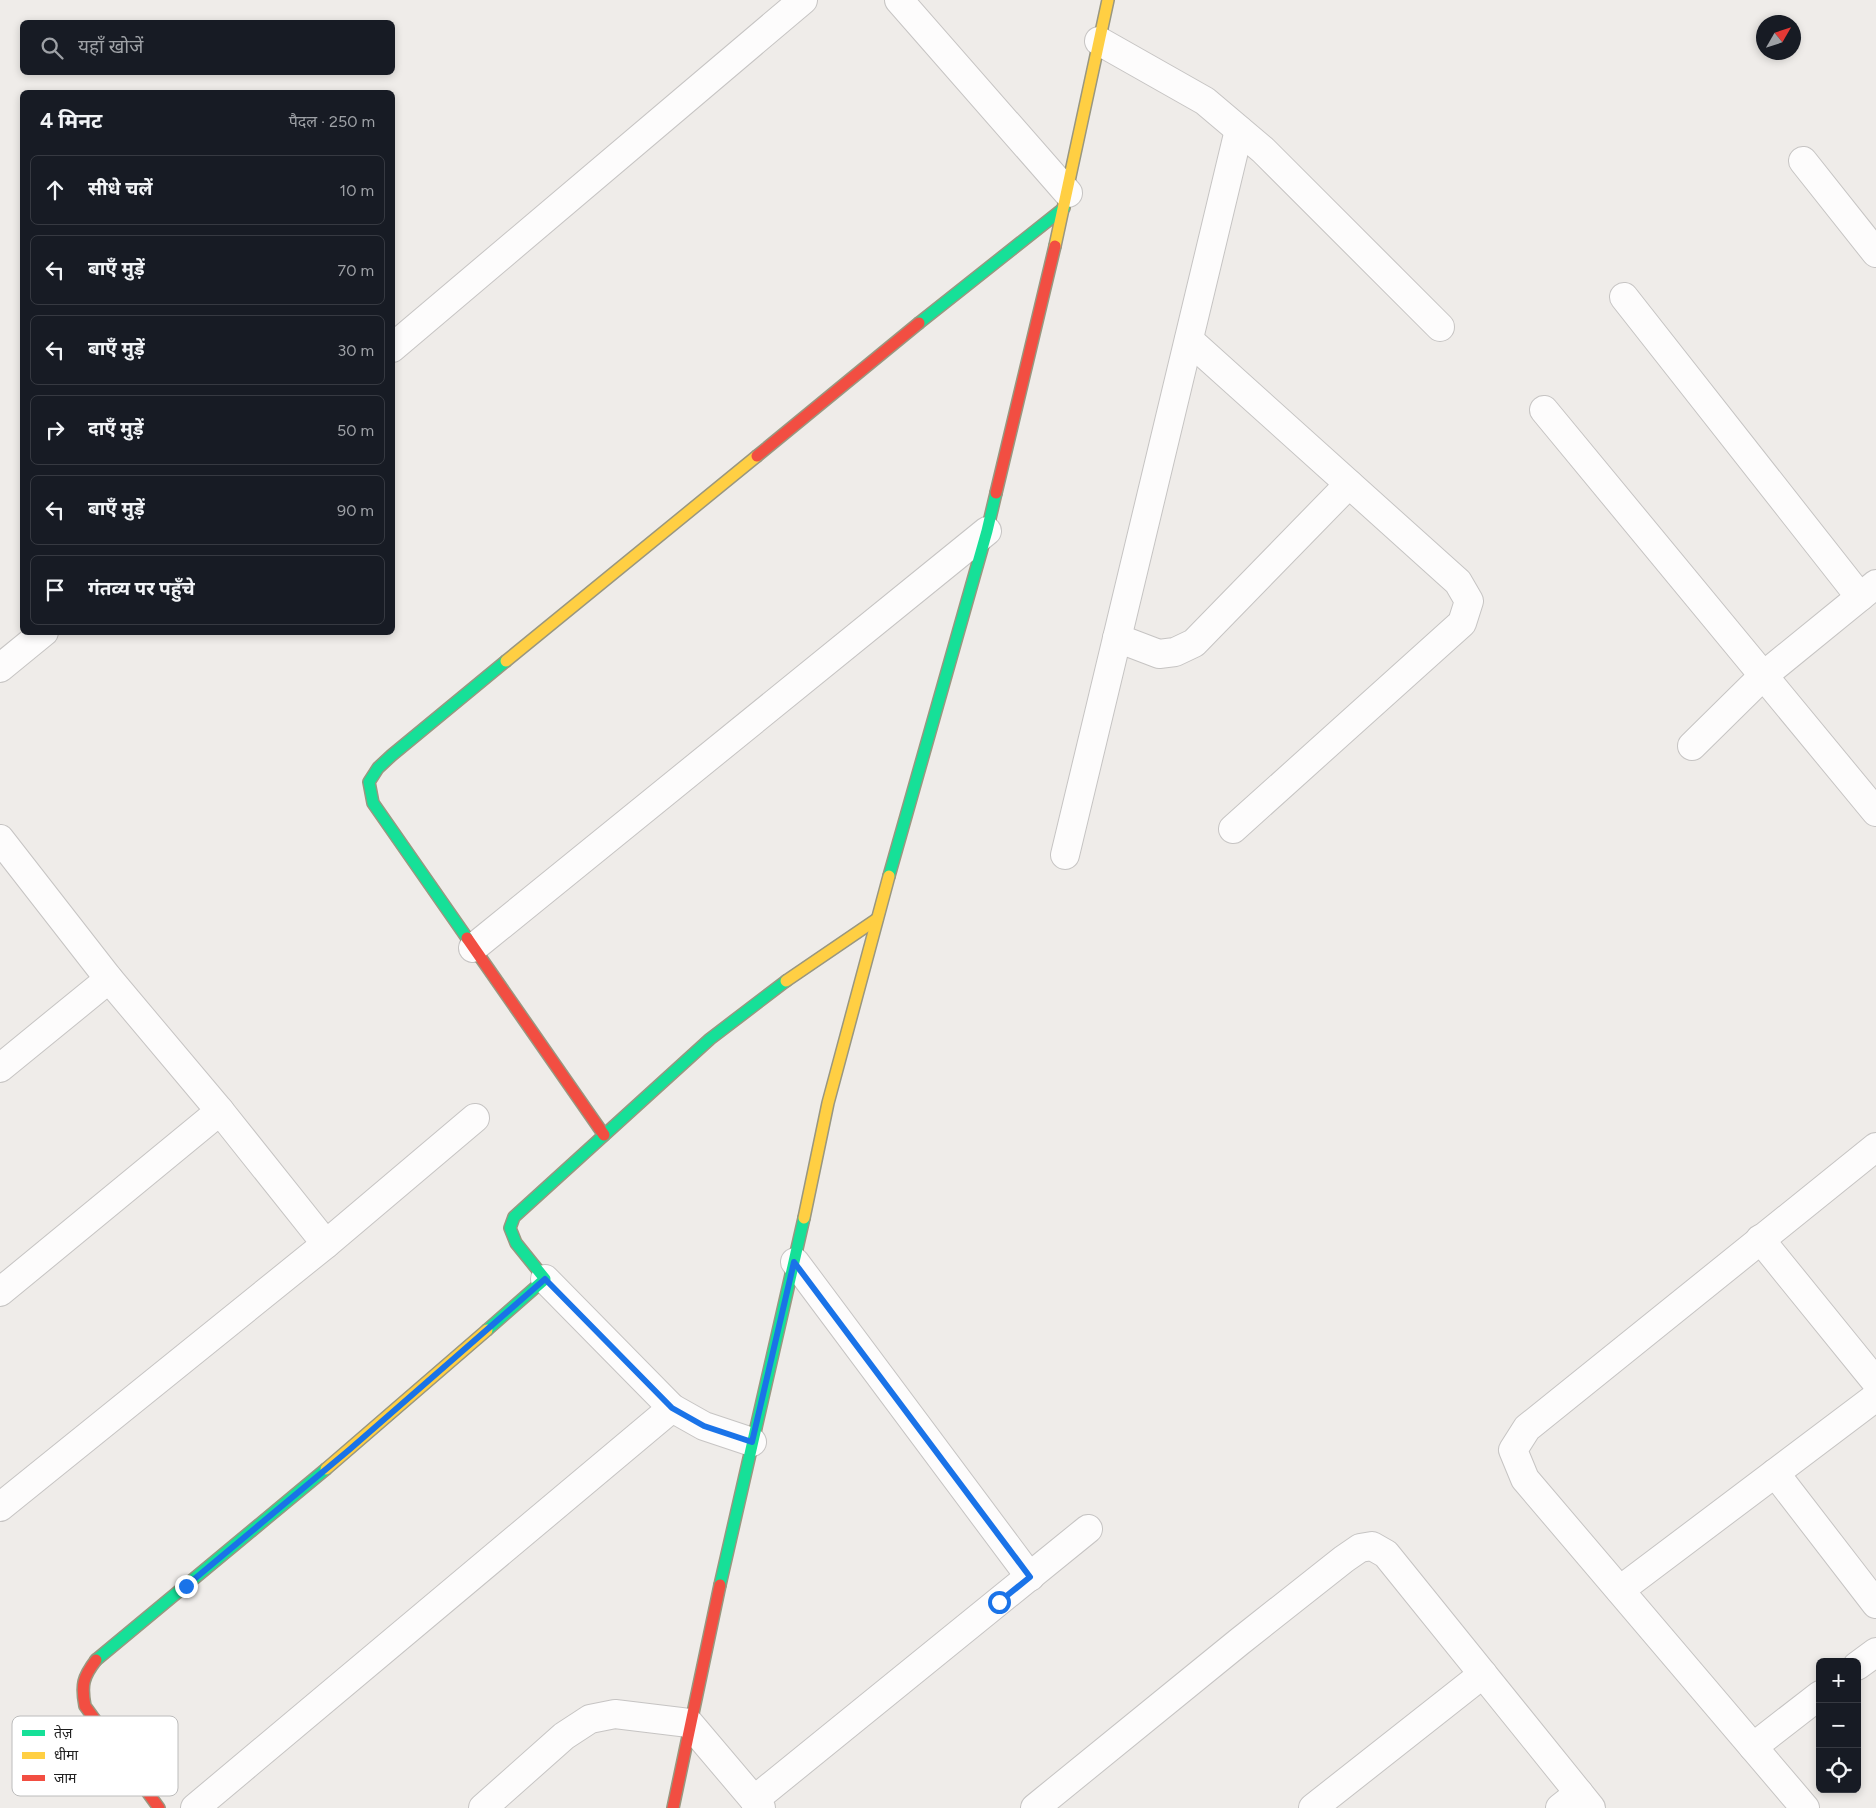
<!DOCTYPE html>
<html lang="hi">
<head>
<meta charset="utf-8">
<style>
  :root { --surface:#171b24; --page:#20242c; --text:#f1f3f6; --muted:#9ea1a6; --line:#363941 }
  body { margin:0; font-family:Figtree,"Noto Sans Devanagari",sans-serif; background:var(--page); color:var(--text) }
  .controls { position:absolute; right:15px; bottom:15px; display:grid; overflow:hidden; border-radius:8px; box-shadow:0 2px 8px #0003 }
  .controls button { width:45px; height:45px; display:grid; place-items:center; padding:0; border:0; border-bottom:1px solid var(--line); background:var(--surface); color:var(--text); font:25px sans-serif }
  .compass { position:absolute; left:1756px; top:15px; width:45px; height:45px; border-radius:50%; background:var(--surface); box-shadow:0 2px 8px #0003; rotate:51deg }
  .stop { position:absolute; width:15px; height:15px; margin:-11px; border:4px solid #1a73e8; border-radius:50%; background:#fff }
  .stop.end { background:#1a73e8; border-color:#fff; box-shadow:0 1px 5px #0008 }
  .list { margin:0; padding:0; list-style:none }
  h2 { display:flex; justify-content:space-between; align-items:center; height:65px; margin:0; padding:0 20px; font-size:21px }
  h2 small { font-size:16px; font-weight:400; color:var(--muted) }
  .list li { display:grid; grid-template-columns:32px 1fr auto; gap:15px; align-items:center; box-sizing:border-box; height:70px; margin:0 10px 10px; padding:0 10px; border:1px solid var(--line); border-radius:8px }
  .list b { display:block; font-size:19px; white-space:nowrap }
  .list em { font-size:16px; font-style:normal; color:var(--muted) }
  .icon { flex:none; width:28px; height:28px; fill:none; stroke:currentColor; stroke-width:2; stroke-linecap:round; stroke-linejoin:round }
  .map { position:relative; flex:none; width:1876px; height:1808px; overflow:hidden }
  .search { position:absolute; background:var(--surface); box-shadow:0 2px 8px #0003; left:20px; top:20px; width:375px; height:55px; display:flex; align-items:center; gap:12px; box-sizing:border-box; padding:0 18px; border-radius:8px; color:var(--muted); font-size:19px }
  .panel { position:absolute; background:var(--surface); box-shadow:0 2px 8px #0003; left:20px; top:90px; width:375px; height:545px; border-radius:8px }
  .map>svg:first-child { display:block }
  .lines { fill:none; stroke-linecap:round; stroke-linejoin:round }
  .street-casing { stroke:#c6c4c3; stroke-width:30 }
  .fast-casing { stroke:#999780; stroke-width:14 }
  .slow-casing { stroke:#999780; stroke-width:14 }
  .jam-casing { stroke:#999780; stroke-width:14 }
  .street { stroke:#fdfcfc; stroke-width:28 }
  .fast { stroke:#16e098; stroke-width:11 }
  .slow { stroke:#ffcf43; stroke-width:11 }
  .jam { stroke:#f24e42; stroke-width:11 }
  .route { stroke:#1a73e8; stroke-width:6 }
  .key { fill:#fff; stroke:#bcbcbc; stroke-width:1 }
  .key-label { font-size:14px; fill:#202020 }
</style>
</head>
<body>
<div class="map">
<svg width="1876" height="1808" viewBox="0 0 1876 1808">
  <rect width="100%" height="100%" fill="#efece9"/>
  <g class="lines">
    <defs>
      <g id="street">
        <polyline points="899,0 1068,193"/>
        <polyline points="1099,41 1205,101 1263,150 1440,327"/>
        <polyline points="1803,161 1876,253"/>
        <polyline points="1624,297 1860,597"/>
        <polyline points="1189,340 1458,582 1469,601 1462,623 1233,829"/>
        <polyline points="392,348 803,0"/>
        <polyline points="1544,410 1876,812"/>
        <polyline points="1117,638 1159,654 1175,652 1194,643 1349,484"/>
        <polyline points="0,668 44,632"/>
        <polyline points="1692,746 1763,676 1876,584"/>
        <polyline points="0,839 109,979 220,1111 326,1244"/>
        <polyline points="1065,855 1239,130"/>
        <polyline points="473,948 987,531"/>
        <polyline points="0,1068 109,979"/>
        <polyline points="1760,1239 1876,1382"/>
        <polyline points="795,1262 1030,1577"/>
        <polyline points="545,1279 672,1408 704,1426 752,1442"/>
        <polyline points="0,1292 220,1111"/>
        <polyline points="1775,1473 1876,1604"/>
        <polyline points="0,1507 326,1244 475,1118"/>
        <polyline points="1620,1590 1876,1397"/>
        <polyline points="1857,1666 1876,1652"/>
        <polyline points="1753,1747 1820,1695"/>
        <polyline points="754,1800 1088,1529"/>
        <polyline points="195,1808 672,1408"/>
        <polyline points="483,1808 564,1736 590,1719 615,1714 689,1723 761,1808"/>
        <polyline points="1035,1808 1239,1642 1344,1559 1360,1548 1372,1546 1386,1554 1591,1808"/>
        <polyline points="1313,1808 1483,1674"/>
        <polyline points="1560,1808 1579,1793"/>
        <polyline points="1805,1808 1525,1479 1513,1450 1527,1428 1876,1147"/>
      </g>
      <g id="fast">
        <polyline points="919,323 1064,208"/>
        <polyline points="889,876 987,531 996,493"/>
        <polyline points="467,938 373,803 369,782 378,768 392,755 506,661"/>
        <polyline points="487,1330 545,1279 516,1243 510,1228 514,1217 710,1039 786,981"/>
        <polyline points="720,1585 804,1218"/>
        <polyline points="96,1660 326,1469"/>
      </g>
      <g id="slow">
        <polyline points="1055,246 1108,0"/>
        <polyline points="506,661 757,456"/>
        <polyline points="786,981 877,919"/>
        <polyline points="804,1218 828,1103 889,876"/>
        <polyline points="326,1469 487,1330"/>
      </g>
      <g id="jam">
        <polyline points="757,456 919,323"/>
        <polyline points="996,493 1055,246"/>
        <polyline points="467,938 604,1135"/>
        <path d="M96 1660C83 1677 81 1685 85 1706L159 1808"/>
        <polyline points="673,1808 720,1585"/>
      </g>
    </defs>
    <!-- street casing -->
    <use href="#street" class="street-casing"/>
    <!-- fast casing -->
    <use href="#fast" class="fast-casing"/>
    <!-- slow casing -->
    <use href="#slow" class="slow-casing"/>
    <!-- jam casing -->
    <use href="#jam" class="jam-casing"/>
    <!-- street -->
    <use href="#street" class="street"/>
    <!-- fast -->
    <use href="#fast" class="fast"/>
    <!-- slow -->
    <use href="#slow" class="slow"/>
    <!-- jam -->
    <use href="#jam" class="jam"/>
  </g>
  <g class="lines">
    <!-- route -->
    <polyline class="route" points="186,1586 349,1450 545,1279 672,1408 704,1426 752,1442 794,1262 1030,1577 999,1602"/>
  </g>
  <!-- legend -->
  <rect x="12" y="1716" width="166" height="80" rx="8" class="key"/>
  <rect x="22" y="1730" width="23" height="6" fill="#16e098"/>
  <rect x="22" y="1752" width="23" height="7" fill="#ffcf43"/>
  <rect x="22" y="1775" width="23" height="6" fill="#f24e42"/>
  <g class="key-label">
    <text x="54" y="1738">तेज़</text>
    <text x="54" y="1760">धीमा</text>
    <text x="54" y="1783">जाम</text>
  </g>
</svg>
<div class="controls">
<button>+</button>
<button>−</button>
<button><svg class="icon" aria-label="locate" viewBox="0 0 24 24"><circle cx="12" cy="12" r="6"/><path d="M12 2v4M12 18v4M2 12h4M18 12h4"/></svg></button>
</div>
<svg class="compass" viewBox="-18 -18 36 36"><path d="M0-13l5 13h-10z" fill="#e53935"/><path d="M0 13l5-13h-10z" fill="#9ea1a6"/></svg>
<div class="stop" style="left:999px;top:1602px"></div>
<div class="stop end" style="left:186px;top:1586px"></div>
<div class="search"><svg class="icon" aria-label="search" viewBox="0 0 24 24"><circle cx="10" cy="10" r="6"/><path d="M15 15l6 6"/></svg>यहाँ खोजें</div>
<section class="panel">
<h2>4 मिनट<small>पैदल · 250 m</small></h2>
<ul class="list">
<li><svg class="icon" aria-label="ahead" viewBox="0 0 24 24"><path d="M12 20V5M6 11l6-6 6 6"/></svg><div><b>सीधे चलें</b></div><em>10 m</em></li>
<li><svg class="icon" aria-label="left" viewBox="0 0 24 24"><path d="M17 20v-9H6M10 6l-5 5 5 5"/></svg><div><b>बाएँ मुड़ें</b></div><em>70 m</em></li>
<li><svg class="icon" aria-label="left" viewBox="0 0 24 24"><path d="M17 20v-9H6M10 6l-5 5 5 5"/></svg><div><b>बाएँ मुड़ें</b></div><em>30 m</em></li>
<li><svg class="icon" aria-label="right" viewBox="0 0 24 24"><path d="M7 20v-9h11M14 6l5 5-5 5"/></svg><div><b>दाएँ मुड़ें</b></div><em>50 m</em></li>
<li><svg class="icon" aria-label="left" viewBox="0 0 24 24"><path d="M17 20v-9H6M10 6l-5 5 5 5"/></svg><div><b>बाएँ मुड़ें</b></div><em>90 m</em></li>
<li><svg class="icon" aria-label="arrive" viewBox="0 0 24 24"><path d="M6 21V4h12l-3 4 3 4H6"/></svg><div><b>गंतव्य पर पहुँचे</b></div></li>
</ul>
</section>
</div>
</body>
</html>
